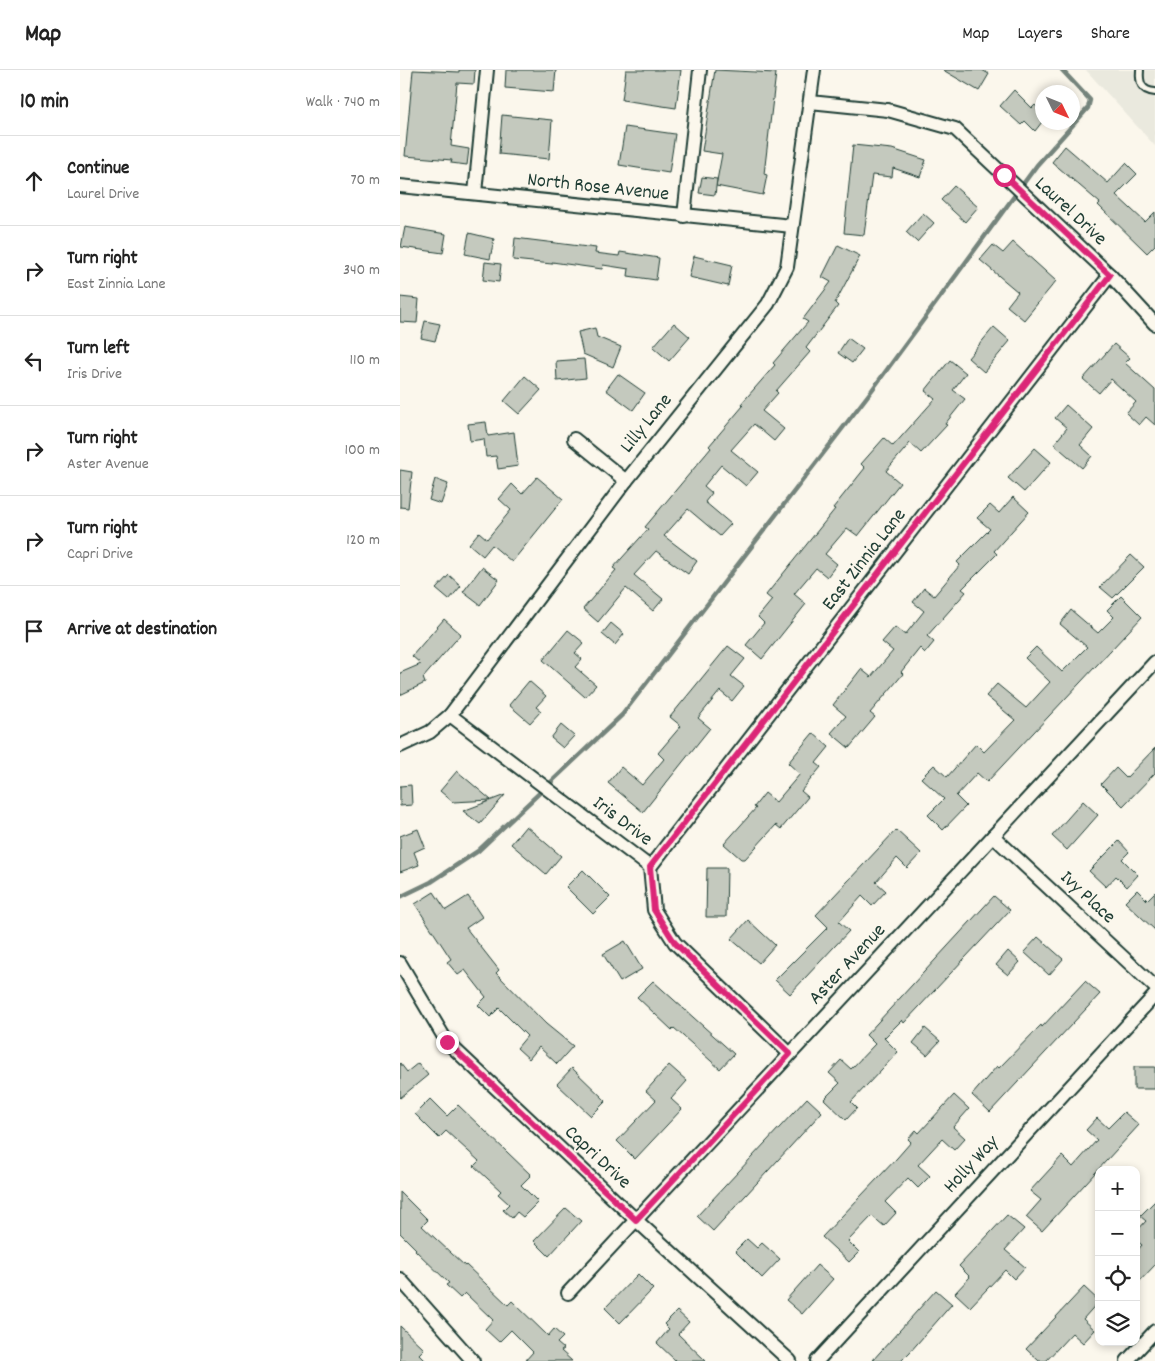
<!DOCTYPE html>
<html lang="en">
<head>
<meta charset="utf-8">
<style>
  :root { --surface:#fff; --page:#f6f6f6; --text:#222; --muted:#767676; --line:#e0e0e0 }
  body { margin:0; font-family:Dekko,sans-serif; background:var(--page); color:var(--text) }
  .controls { position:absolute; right:15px; bottom:15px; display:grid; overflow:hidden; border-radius:10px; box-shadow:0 2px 8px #0003 }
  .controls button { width:45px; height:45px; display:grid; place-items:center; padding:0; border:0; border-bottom:1px solid var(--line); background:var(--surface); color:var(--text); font:25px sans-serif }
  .compass { position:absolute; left:635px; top:15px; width:45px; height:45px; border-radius:50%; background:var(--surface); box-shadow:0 2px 8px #0003; rotate:133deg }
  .stop { position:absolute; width:15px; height:15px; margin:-11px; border:4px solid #db2777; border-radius:50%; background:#fff }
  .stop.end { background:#db2777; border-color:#fff; box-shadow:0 1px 5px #0008 }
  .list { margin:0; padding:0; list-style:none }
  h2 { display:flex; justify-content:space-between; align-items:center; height:65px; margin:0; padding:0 20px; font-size:21px }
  h2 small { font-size:16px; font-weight:400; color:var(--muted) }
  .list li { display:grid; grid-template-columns:32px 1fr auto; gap:15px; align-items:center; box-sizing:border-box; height:90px; padding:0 20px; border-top:1px solid var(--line) }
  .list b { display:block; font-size:19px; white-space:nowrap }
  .list p { margin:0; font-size:16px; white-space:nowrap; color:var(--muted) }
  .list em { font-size:16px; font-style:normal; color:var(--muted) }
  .icon { flex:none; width:28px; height:28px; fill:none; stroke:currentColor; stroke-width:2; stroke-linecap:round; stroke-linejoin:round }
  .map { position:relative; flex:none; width:755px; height:1291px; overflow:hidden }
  header { display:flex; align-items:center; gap:30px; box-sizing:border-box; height:70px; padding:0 25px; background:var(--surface); border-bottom:1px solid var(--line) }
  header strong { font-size:24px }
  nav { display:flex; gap:28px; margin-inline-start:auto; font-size:18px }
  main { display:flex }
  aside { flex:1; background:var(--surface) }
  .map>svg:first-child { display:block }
  .built { fill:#eae9de }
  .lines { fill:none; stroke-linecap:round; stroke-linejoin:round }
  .stream { stroke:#74847b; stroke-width:4.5 }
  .building { fill:#c4c9be; stroke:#1f3d34 }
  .service-casing { stroke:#1f3d34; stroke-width:10 }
  .minor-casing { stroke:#1f3d34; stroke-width:16 }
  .service { stroke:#fbf7ec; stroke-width:6 }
  .minor { stroke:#fbf7ec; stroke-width:12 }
  .route { stroke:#db2777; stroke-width:6 }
  .labels { text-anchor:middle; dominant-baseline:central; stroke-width:4; stroke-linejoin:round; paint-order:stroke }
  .street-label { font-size:20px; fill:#1f3d34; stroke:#fbf7ec }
</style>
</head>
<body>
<header>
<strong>Map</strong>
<nav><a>Map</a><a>Layers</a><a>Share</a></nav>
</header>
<main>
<aside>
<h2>10 min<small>Walk · 740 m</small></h2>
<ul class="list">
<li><svg class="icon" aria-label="ahead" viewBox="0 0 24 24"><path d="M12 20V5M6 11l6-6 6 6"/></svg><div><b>Continue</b><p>Laurel Drive</p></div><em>70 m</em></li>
<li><svg class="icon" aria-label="right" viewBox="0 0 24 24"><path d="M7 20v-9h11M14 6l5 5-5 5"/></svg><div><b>Turn right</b><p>East Zinnia Lane</p></div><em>340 m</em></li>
<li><svg class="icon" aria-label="left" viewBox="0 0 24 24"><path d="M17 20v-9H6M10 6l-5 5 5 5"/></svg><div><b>Turn left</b><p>Iris Drive</p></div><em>110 m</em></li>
<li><svg class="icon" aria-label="right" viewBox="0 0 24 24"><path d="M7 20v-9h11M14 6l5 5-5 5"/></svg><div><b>Turn right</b><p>Aster Avenue</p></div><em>100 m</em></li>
<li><svg class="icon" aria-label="right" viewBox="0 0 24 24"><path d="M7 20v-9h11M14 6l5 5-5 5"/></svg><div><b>Turn right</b><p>Capri Drive</p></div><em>120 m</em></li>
<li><svg class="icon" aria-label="arrive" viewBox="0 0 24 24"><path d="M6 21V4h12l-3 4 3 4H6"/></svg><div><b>Arrive at destination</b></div></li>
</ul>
</aside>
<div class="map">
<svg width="755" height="1291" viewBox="0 0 755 1291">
  <rect width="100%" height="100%" fill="#fbf7ec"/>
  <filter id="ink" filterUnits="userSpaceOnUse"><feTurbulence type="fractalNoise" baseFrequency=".02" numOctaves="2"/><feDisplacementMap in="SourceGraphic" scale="10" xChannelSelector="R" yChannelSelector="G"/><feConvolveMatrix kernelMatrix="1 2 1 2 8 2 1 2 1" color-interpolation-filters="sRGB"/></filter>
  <g filter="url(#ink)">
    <!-- built -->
    <polygon class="built" points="686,0 755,0 755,76"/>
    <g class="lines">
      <!-- stream -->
      <polyline class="stream" points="0,827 31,812 78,781 222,645 472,320 637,95 688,38 690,30 662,0"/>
    </g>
    <!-- building -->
    <g class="building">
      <polygon points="13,0 59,2 59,0 75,0 74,14 57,13 51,76 69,79 67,95 51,93 52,90 5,86"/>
      <polygon points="106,0 156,0 154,22 105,18"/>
      <polygon points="226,0 281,0 276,38 222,30"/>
      <polygon points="315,0 376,3 364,104 367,105 363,125 316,116 322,84 302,81"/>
      <polygon points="543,0 582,0 589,4 579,21"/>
      <polygon points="614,20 632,38 635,35 642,41 642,52 635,61 625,51 621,55 600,36"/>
      <polygon points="102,45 152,50 149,89 99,84"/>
      <polygon points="225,57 275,64 269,103 219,95"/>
      <polygon points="453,75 492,79 526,90 520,107 493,98 492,107 472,105 464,165 444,163"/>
      <polygon points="665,76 708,113 726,93 737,104 716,125 745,152 755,142 755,175 747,183 698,135 700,133 652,92"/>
      <polygon points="302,107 317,109 315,125 299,123"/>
      <polygon points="554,116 578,137 565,152 541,130"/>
      <polygon points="523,143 534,153 517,172 506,162"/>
      <polygon points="5,157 46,164 43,183 1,177"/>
      <polygon points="69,163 94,169 90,189 65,184"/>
      <polygon points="115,168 196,178 195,183 219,186 220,182 259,188 256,210 228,206 229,199 203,195 202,199 152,192 152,194 113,190"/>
      <polygon points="613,172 656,211 624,250 607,236 618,222 580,190 593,175 603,183"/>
      <polygon points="438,175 460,186 435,233 438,236 406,278 410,282 376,321 378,323 362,341 384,359 374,371 354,354 331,380 358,402 346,416 321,395 304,416 312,423 305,432 331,454 320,466 288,439 264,466 297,491 288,504 256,481 234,505 263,529 253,541 226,518 198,552 183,539 216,500 213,498 248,459 245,457 311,378 309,376 343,336 341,334 375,295 373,293 408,252 403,249 431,212 422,207"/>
      <polygon points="294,186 332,195 328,216 289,207"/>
      <polygon points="85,192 101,194 99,212 83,210"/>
      <polygon points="0,227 19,229 17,253 0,252"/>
      <polygon points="25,251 40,254 35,271 21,268"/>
      <polygon points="274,253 290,267 269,291 253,277"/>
      <polygon points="594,257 610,271 584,302 568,288"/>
      <polygon points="195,258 197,267 221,277 213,297 183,284 178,262"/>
      <polygon points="448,268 463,279 452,293 438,283"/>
      <polygon points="714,274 730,288 725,293 755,320 755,355 746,347 739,355 726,343 736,332 711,309 699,323 683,309"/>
      <polygon points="184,289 186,308 157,311 156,291"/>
      <polygon points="550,290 566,303 553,320 565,329 545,354 547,355 521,383 510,373 486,401 500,413 458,466 447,458 425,484 437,494 427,507 416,498 394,524 406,534 362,589 346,575 364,553 358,547 372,530 366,525 435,439 433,438 465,398 461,394 484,368 493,376 535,329 525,321"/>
      <polygon points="218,304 245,323 233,340 206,320"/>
      <polygon points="125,306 141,320 119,344 104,331"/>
      <polygon points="666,335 693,359 680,375 692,386 682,398 654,374 667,358 655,348"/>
      <polygon points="86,352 88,366 114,362 118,396 98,399 96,386 86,387 84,369 70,371 68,354"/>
      <polygon points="635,378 651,392 624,422 608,408"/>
      <polygon points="0,400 12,402 8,438 0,437"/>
      <polygon points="137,407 163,429 112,492 92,475 83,486 69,474 79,462 87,469 111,440 99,429 112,414 122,424"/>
      <polygon points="35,409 48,414 41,434 29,430"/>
      <polygon points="613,427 629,442 594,481 597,484 562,519 566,522 527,566 534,572 525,583 520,578 501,602 503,604 470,643 475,647 449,678 431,663 446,646 433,635 461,599 471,607 493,581 482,572 495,557 505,565 524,541 513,532 524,518 534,526 560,495 557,492 590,459 577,448 590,435 599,443"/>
      <polygon points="731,485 744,497 713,528 700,517"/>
      <polygon points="82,497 99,510 80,535 63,522"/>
      <polygon points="49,505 61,516 49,530 36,519"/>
      <polygon points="721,526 742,547 587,712 577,703 556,726 566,736 543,760 528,745 544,729 521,708 534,695 547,707 576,674 584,682 615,650 586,626 597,614 626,638 650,612 625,588 636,577 662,602 687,577 660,554 671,540 698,563 714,547 707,540"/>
      <polygon points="44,549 61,564 23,608 25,613 0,625 0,603 21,594 12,586"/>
      <polygon points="211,553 224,564 215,575 202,564"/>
      <polygon points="168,560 184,573 175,583 182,589 175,597 196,615 185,627 143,590"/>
      <polygon points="328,576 345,589 331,606 344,616 332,631 320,621 298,648 310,658 243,742 208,713 221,697 242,715 264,689 258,683 281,656 270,647"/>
      <polygon points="129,611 146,626 136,637 141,641 130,653 109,635"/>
      <polygon points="161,655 174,666 163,678 151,668"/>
      <polygon points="413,663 429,677 416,693 421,697 401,721 408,727 381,759 376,755 345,789 341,789 324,774 356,738 354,737 365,723 376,732 400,704 388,693"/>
      <polygon points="755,678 755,703 723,736 701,714 716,698 726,708"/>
      <polygon points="57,701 91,730 53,732 40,721"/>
      <polygon points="11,715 12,735 0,736 0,716"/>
      <polygon points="105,725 80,754 63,741"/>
      <polygon points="683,731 698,745 667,780 652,766"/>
      <polygon points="126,756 161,786 146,804 111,774"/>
      <polygon points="18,759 25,777 14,782 19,795 0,802 0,766"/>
      <polygon points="496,760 521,783 507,798 497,788 476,812 486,821 472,836 462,826 439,852 449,861 390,924 375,910 428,857 416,845"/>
      <polygon points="719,771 729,782 722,789 738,805 727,817 716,806 706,817 689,801"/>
      <polygon points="307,798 327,798 326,847 306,847"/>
      <polygon points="183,800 210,827 193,844 166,817"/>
      <polygon points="737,820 747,830 755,822 755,860 725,832"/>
      <polygon points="34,822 46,840 68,826 82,847 66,858 99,900 96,903 146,954 173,976 157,994 139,977 129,989 117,978 127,966 99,938 90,947 78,935 86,927 65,900 58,905 47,892 51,889 15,834"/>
      <polygon points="594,826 610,840 504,953 502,950 484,968 498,982 451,1032 457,1038 446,1050 424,1029 440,1013 429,1003 441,990 451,999 475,974 466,965"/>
      <polygon points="348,850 375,875 359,893 331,869"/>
      <polygon points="638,867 663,889 649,905 624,882"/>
      <polygon points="225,871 242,899 220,912 203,884"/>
      <polygon points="608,881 620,892 608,905 596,895"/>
      <polygon points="253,911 334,984 320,999 274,958 272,960 237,927"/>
      <polygon points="685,911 700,924 590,1042 572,1025 597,996 599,998 641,955 642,957"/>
      <polygon points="525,958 540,971 527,985 513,973"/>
      <polygon points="0,993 7,1002 18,993 28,1005 0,1028"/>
      <polygon points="269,995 287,1011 271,1029 282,1039 235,1089 217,1071 256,1030 246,1021"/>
      <rect x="734" y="997" width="21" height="22"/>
      <polygon points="172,998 206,1031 191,1046 157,1014"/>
      <polygon points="554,1025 569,1039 553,1057 565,1068 554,1080 542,1069 518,1095 530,1106 518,1118 508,1108 485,1132 496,1143 484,1156 472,1146 448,1171 459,1182 449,1192 422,1167 497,1088 511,1072 508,1069 516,1060 519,1063"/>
      <polygon points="407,1028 422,1042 313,1161 297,1146"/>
      <polygon points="30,1029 47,1046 58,1035 131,1105 121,1115 138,1132 123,1147 117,1142 112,1148 103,1140 109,1134 98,1124 101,1121 74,1096 79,1091 46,1061 39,1068 15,1044"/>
      <polygon points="724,1042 739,1055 642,1161 626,1147 641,1130 630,1121 662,1086 673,1097 697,1070 686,1060 697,1048 708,1058"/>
      <polygon points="0,1122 28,1150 22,1156 65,1196 66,1195 108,1235 112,1231 148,1266 154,1259 163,1267 157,1273 164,1279 161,1281 172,1291 125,1291 133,1282 111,1260 99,1272 85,1259 93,1250 65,1223 60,1228 46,1215 49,1213 15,1180 16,1179 0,1163"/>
      <polygon points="755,1131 755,1195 736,1215 736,1182 742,1175 736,1170 736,1162 746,1151 740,1146"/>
      <polygon points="166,1138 181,1151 149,1186 134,1171"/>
      <polygon points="607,1145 624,1159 605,1180 625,1197 614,1209 605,1200 570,1237 555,1223 570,1207 559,1196"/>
      <polygon points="347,1169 357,1178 362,1173 380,1189 362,1208 335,1181"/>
      <polygon points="417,1195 433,1209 402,1244 386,1230"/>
      <polygon points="238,1204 253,1219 220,1253 205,1238"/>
      <polygon points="684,1217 699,1231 683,1249 695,1260 683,1273 672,1263 646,1291 639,1291 626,1279"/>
      <polygon points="536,1220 552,1234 510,1282 501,1291 472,1291"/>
      <polygon points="277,1241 289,1252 278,1264 306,1291 276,1291 257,1273 269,1259 264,1254"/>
      <polygon points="0,1256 24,1279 19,1284 26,1291 0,1291"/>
    </g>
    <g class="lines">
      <defs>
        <path id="service" d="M740 0C739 12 741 21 755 22"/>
        <g id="minor">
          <polyline points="410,32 488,40 555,59 710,205 755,254"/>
          <polyline points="0,116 392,156"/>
          <polyline points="75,123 87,0"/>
          <polyline points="284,146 300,0"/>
          <polyline points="174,369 226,411"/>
          <polyline points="50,645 250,797 254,840 275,873 390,984"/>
          <polyline points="0,676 30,662 50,645 226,411 368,234 387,197 414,0"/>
          <polyline points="593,766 755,917"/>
          <polyline points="250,797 710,205"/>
          <polyline points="0,893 47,972 236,1150 390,1291"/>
          <polyline points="0,1209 73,1291"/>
          <polyline points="168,1223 755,592"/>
          <polyline points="417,1291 755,925"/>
          <polyline points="727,1291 755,1261"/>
        </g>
      </defs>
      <!-- service casing -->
      <use href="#service" class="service-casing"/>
      <!-- minor casing -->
      <use href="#minor" class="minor-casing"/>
      <!-- service -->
      <use href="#service" class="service"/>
      <!-- minor -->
      <use href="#minor" class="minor"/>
    </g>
  </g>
  <g class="lines" filter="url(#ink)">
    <!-- route -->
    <polyline class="route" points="47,972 236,1150 390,984 275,873 254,840 250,797 710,205 604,105"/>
  </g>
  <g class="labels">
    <!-- street labels -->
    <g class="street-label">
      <text transform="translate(198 118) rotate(6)">North Rose Avenue</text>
      <text transform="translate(670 142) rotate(43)">Laurel Drive</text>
      <text transform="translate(247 354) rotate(-51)">Lilly Lane</text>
      <text transform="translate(465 490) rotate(-52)">East Zinnia Lane</text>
      <text transform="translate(222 752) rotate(37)">Iris Drive</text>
      <text transform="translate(687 828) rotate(43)">Ivy Place</text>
      <text transform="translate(448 895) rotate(-47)">Aster Avenue</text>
      <text transform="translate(197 1088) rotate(43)">Capri Drive</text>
      <text transform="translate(572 1095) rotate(-47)">Holly Way</text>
    </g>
  </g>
</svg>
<div class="controls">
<button>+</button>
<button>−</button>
<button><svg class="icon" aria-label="locate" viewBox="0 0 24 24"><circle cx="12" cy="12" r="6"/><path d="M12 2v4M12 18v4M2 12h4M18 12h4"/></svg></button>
<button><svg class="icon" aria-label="layers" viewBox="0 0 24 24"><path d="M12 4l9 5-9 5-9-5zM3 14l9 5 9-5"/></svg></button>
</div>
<svg class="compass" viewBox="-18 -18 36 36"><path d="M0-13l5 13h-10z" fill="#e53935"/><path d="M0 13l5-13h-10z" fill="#767676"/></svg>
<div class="stop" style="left:604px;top:105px"></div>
<div class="stop end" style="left:47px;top:972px"></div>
</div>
</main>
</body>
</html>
